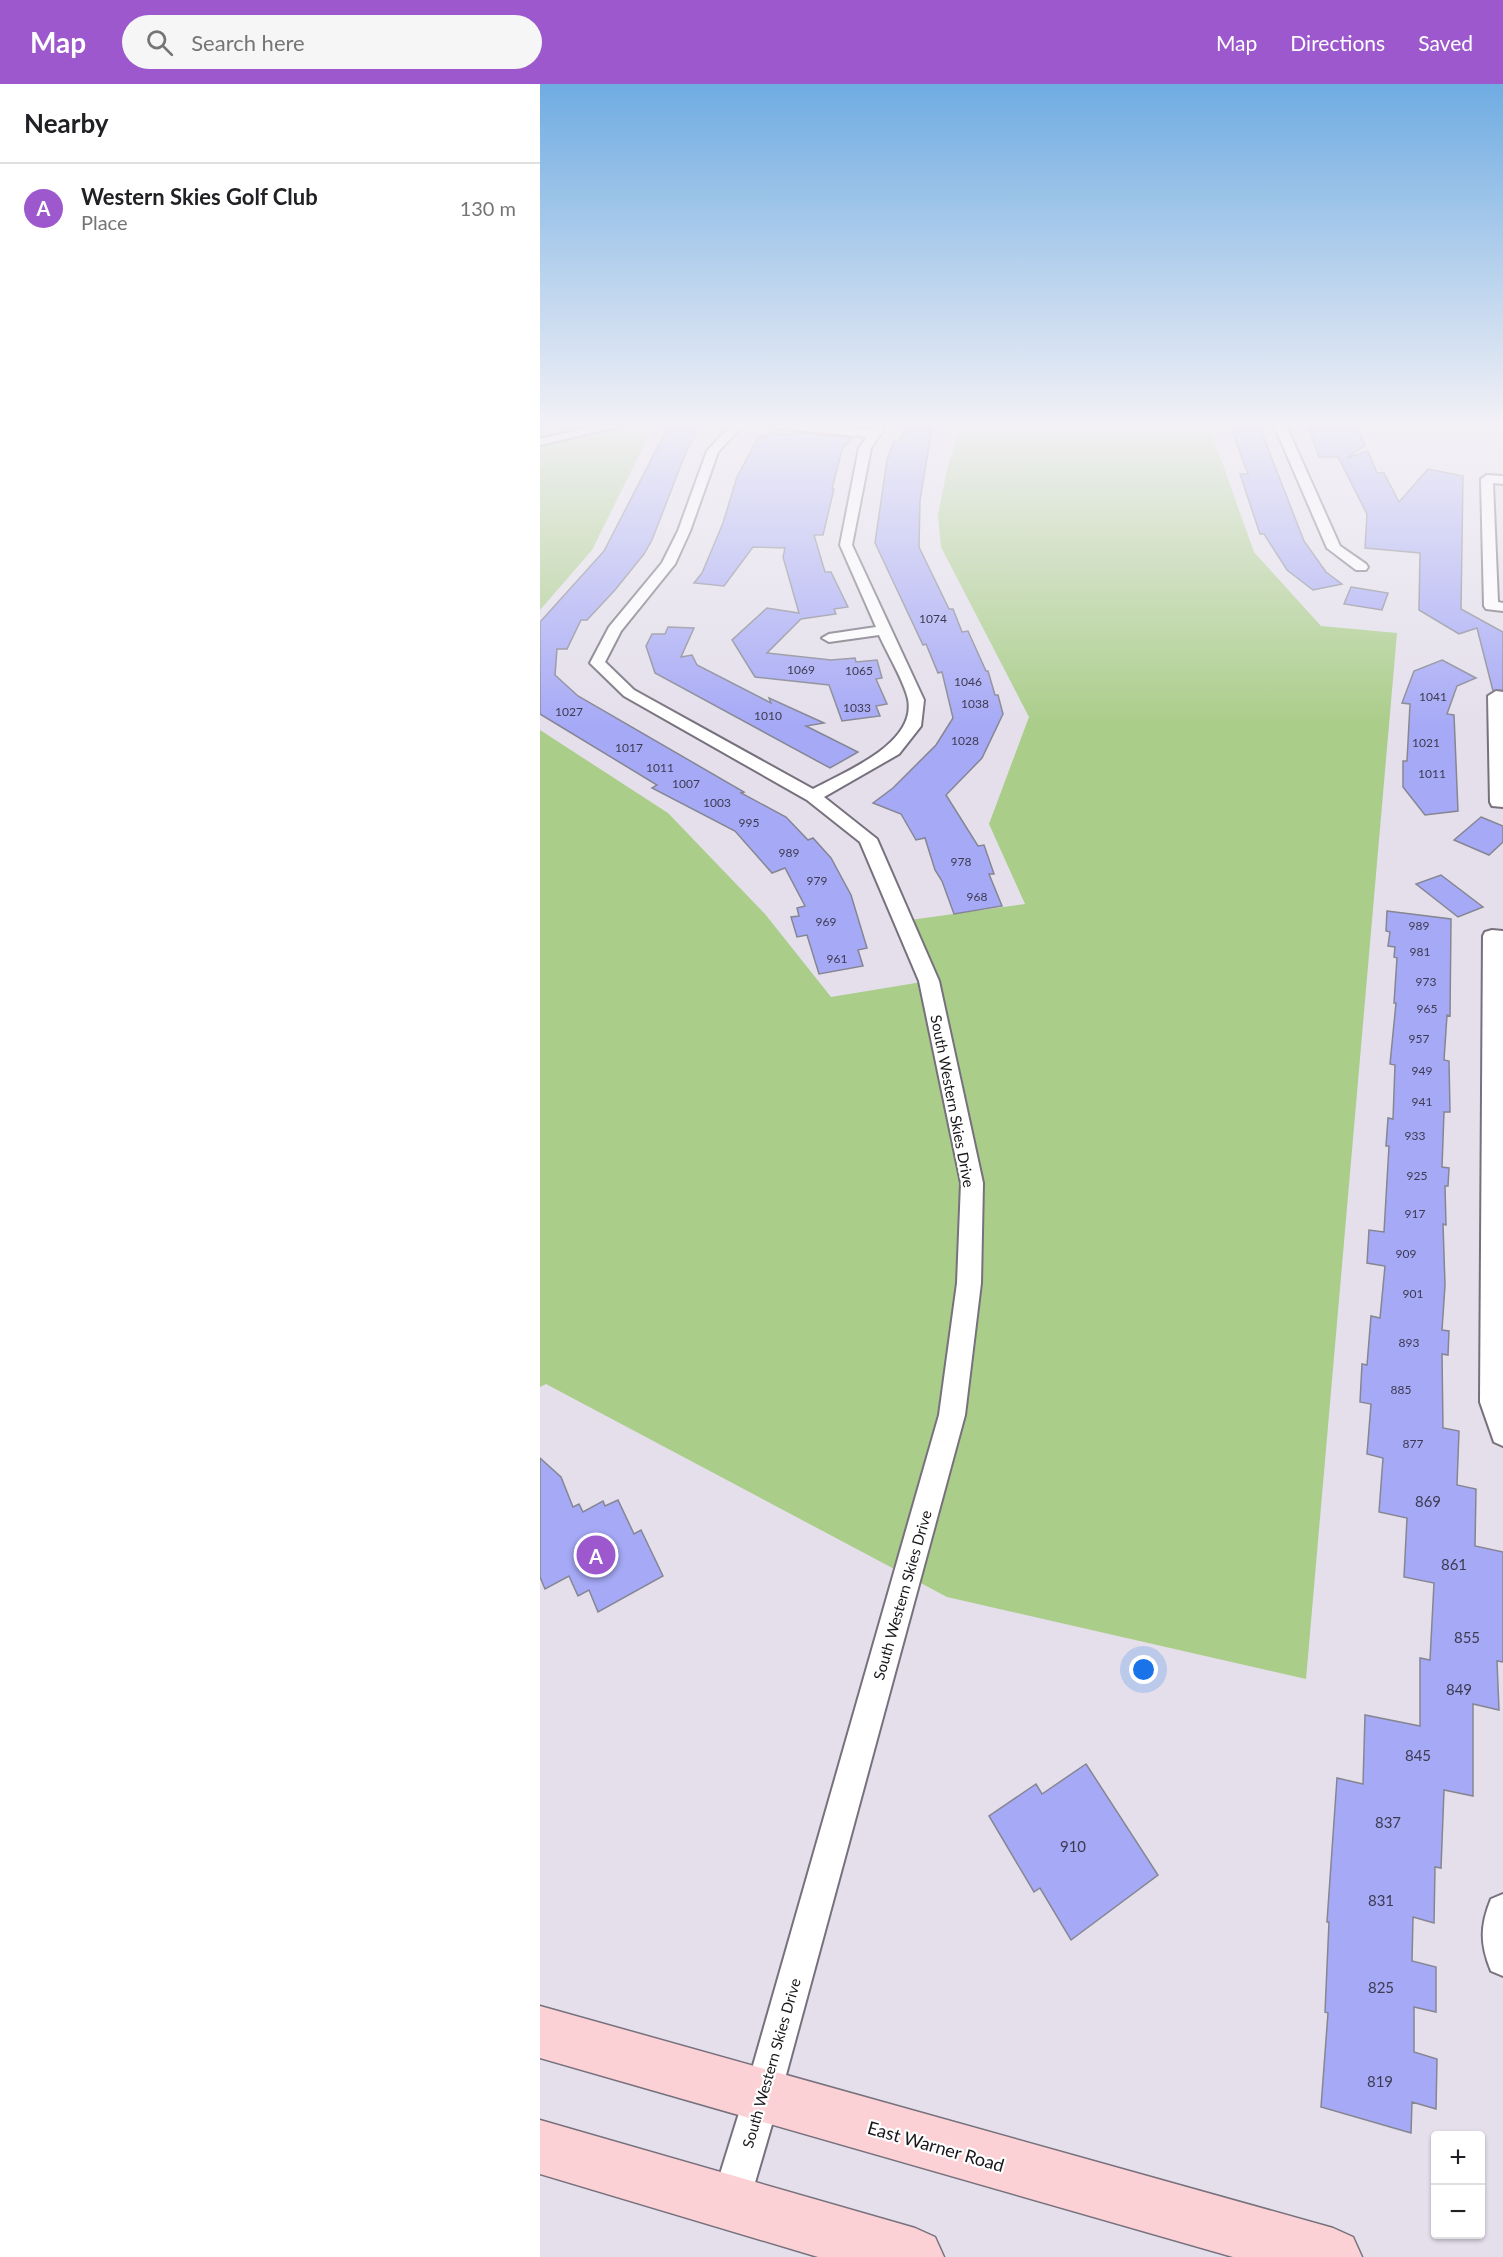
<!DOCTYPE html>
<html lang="en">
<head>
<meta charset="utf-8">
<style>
  :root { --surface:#fff; --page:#f6f6f6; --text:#202124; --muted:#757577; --line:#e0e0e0; --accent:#9c58cc }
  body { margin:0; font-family:Lato,sans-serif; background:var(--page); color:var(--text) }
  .controls { position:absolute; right:18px; bottom:18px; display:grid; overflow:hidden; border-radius:6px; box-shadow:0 2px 4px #0004 }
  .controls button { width:54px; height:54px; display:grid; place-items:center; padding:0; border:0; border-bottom:2px solid var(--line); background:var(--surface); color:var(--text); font:30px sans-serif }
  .you { position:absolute; left:604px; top:1586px; width:21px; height:21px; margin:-15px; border:4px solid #fff; border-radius:50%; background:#1a73e8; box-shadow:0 0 0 9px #1a73e833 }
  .badge { display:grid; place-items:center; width:39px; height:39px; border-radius:50%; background:var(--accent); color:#fff; font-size:20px; font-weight:700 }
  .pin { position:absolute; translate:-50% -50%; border:3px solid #fff; box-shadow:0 2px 6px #0006 }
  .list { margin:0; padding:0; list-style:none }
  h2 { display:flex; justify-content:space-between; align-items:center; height:78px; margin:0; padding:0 24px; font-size:26px }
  h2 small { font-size:20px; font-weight:400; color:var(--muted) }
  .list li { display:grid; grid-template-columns:39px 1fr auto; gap:18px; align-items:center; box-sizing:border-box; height:90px; padding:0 24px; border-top:2px solid var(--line) }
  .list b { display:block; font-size:22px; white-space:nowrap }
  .list p { margin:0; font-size:20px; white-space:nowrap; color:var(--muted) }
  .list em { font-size:20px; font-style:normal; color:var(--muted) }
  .icon { flex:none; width:33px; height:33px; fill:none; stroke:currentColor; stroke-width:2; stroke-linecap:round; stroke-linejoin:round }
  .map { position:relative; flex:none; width:963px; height:2173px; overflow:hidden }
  header { display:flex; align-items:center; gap:36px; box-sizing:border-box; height:84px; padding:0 30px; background:var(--accent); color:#fff }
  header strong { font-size:28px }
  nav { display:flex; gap:33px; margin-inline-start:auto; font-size:21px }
  .search { width:420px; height:54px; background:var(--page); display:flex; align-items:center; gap:15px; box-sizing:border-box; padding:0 21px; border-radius:33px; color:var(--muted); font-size:22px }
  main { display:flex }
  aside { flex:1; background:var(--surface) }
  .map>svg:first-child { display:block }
  .green { fill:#aacd89 }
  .building { fill:#a6a9f6; stroke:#858692; stroke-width:1.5 }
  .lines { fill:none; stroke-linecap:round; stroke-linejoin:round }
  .street-casing { stroke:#76717c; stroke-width:4 }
  .secondary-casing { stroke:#76717c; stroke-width:3 }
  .street { fill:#fff; fill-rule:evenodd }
  .secondary { fill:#fbd1d6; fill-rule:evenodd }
  .labels { text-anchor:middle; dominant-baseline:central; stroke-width:4.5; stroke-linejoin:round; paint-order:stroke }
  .number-label { font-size:12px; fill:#3c3b51 }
  .street-label { font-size:15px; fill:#18161a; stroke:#fff }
  .near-number-label { font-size:15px; fill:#3c3b51 }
  .near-street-label { font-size:18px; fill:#18161a; stroke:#fff }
</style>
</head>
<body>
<header>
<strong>Map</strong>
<div class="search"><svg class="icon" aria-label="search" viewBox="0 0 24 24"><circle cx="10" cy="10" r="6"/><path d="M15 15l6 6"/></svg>Search here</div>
<nav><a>Map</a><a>Directions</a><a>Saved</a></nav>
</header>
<main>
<aside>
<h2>Nearby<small></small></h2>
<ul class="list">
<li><span class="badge">A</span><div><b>Western Skies Golf Club</b><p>Place</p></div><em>130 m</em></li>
</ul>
</aside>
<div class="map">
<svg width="963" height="2173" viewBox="0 0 963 2173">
  <rect width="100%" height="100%" fill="#e4dfeb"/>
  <!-- green -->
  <g class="green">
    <polygon points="0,339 56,339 59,343 82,339 115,339 52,466 0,526"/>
    <polygon points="422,339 668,339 714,468 781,542 857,549 766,1595 407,1513 6,1300 0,1303 0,646 128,729 225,830 291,913 388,897 363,837 485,820 449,740 489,633 401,463 398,431 407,385"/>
  </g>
  <!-- building -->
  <g class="building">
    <polygon points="372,339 393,339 380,416 379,463 409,525 413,525 422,548 428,547 446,587 448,587 455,611 458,611 463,630 442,674 406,711 438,762 444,761 454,790 449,790 462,822 414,830 402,797 395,786 385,754 376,756 361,730 333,719 353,704 396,661 413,634 402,588 398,589 386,560 383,561 335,459 347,376 354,357 358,357"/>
    <polygon points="689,339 718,339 764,457 786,488 802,500 773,506 747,486 724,450 720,450 700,390 708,390"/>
    <polygon points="767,339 816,339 825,361 807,374 828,367 837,389 844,389 859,418 888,385 923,392 921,525 963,548 963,606 953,607 937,544 919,550 879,526 880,469 825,464 827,430 798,373 779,373"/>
    <polygon points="128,343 155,343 153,348 157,348 146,368 112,456 104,470 75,506 47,536 41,536 27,565 17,565 15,591 38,612 204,708 201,709 246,733 268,756 273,754 291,774 311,811 327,864 318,866 323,882 279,890 267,851 257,853 251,833 259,832 257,824 265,822 245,784 232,789 195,747 112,704 117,701 0,630 0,538 64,467"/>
    <polygon points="254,348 312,354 302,365 292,405 294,405 283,451 274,451 285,488 291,488 308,523 294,525 296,530 261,535 227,569 291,576 315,574 316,578 337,576 342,594 336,595 347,620 336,622 340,632 302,637 289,601 215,593 192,556 227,524 259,529 243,473 245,464 213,463 184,502 154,499 162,489 183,439 197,393 219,352 226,353 230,349 254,351"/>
    <polygon points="811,503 848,509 842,526 804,520"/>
    <polygon points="128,543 154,544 141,573 152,571 157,581 231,619 229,614 284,639 266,642 318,668 290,684 115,589 106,562 112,550 125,550"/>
    <polygon points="902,576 936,594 917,602 907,630 914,631 918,727 885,731 863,703 863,677 867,677 870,620 862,619 874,587"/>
    <polygon points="941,733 963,742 963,758 949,771 914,756"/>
    <polygon points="901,791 943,823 918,833 876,800"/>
    <polygon points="847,827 911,835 910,932 907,931 904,976 909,977 910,1028 904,1028 902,1083 909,1084 908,1102 905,1102 906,1141 903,1140 905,1201 902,1246 909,1247 908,1271 902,1270 903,1344 919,1347 917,1401 936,1405 935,1462 963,1468 963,1578 957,1577 959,1626 933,1620 933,1712 904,1706 901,1784 895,1783 894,1839 873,1833 872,1877 896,1883 896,1928 874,1923 874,1968 897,1975 896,2025 872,2018 871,2049 781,2023 788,1929 785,1928 789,1838 787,1838 797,1694 823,1700 825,1631 880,1642 880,1574 890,1576 894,1499 864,1493 867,1434 839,1428 843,1374 827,1370 831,1320 820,1318 822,1280 827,1281 831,1232 840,1234 845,1182 827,1179 829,1146 844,1148 849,1062 846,1062 848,1034 853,1035 855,981 850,980 856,919 854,919 857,874 854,873 855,863 848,862 850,848 846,847"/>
    <polygon points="0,1374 21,1393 33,1423 39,1420 43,1428 63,1417 65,1422 78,1416 94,1450 101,1446 123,1492 58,1528 49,1506 38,1512 29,1492 5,1505 0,1493"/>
    <polygon points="546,1680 618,1791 531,1856 500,1804 494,1808 449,1732 496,1700 502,1710"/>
  </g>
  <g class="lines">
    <defs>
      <g id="street">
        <polygon points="68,339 88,339 86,341 0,361 0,355"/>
        <path d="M193 339H205L178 368 150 447 135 480 81 547 65 578 94 606 273 705C304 688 377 660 368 615 364 597 347 569 339 551L289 558 282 554 289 550 336 543 300 461 319 364 327 353 217 342 211 339H253L331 346 336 339H348L331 364 312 461 384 616 381 642 359 670 284 713 337 755 399 897 443 1099 441 1199 425 1331 240 2013 209 2119 204 2133 190 2138 176 2133 171 2119 204 2013 399 1331 417 1199 421 1099 379 897 320 758 267 716 84 612 50 579 69 543 122 479 138 447 167 367Z"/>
        <polygon points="733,339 745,339 800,462 826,480 828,483 826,486 816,486 787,464"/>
        <polygon points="948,339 963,339 963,343 950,341"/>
        <polygon points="947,391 963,392 963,400 953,399 958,518 963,519 963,527 946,525 944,522 941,395"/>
        <polygon points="956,607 963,608 963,723 952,722 950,718 948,612"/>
        <polygon points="952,846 963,847 963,1362 954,1358 940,1318 943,852 945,848"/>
        <path d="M963 1810V1892L951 1887C940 1860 940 1842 951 1815Z"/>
      </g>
      <g id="secondary">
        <polygon points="0,1922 793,2144 813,2153 822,2173 693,2173 0,1974"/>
        <polygon points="0,2036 375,2144 395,2153 404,2173 278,2173 0,2090"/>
      </g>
    </defs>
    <!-- street casing -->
    <use href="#street" class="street-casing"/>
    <!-- secondary casing -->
    <use href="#secondary" class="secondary-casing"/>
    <!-- street -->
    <use href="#street" class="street"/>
    <!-- secondary -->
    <use href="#secondary" class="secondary"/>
  </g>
  <!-- sky -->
  <linearGradient id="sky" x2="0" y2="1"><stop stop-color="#6face2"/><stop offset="0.53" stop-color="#f3f1f6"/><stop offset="1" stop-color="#f3f1f6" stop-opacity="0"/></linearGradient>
  <rect width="963" height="643" fill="url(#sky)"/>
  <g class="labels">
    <!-- number labels -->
    <g class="number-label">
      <text x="393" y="534">1074</text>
      <text x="261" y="585">1069</text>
      <text x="319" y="586">1065</text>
      <text x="428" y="597">1046</text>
      <text x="893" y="612">1041</text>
      <text x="435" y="619">1038</text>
      <text x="317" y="623">1033</text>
      <text x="29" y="627">1027</text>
      <text x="228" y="631">1010</text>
      <text x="425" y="656">1028</text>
      <text x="886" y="658">1021</text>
      <text x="89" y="663">1017</text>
      <text x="120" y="683">1011</text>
      <text x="892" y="689">1011</text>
      <text x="146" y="699">1007</text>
      <text x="177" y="718">1003</text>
      <text x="209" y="738">995</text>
      <text x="249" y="768">989</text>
      <text x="421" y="777">978</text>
      <text x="277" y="796">979</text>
      <text x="437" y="812">968</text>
      <text x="286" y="837">969</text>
      <text x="879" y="841">989</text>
      <text x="880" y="867">981</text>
      <text x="297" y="874">961</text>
      <text x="886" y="897">973</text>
      <text x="887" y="924">965</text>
      <text x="879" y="954">957</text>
      <text x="882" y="986">949</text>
      <text x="882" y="1017">941</text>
      <text x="875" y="1051">933</text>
      <text x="877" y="1091">925</text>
      <text x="875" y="1129">917</text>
      <text x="866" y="1169">909</text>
      <text x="873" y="1209">901</text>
      <text x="869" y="1258">893</text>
      <text x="861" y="1305">885</text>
      <text x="873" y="1359">877</text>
    </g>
    <!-- street labels -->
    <g class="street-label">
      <text transform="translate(413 1017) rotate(79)">South Western Skies Drive</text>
      <text transform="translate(362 1511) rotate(-74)">South Western Skies Drive</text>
      <text transform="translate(231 1979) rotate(-74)">South Western Skies Drive</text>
    </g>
    <!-- near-number labels -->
    <g class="near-number-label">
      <text x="888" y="1417">869</text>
      <text x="914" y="1480">861</text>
      <text x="927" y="1553">855</text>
      <text x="919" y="1605">849</text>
      <text x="878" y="1671">845</text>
      <text x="848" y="1738">837</text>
      <text x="533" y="1762">910</text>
      <text x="841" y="1816">831</text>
      <text x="841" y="1903">825</text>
      <text x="840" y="1997">819</text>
    </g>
    <!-- near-street labels -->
    <g class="near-street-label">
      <text transform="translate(396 2062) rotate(16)">East Warner Road</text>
    </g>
  </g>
</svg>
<div class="controls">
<button>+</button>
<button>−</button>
</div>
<div class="you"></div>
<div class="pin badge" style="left:56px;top:1471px">A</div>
</div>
</main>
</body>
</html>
